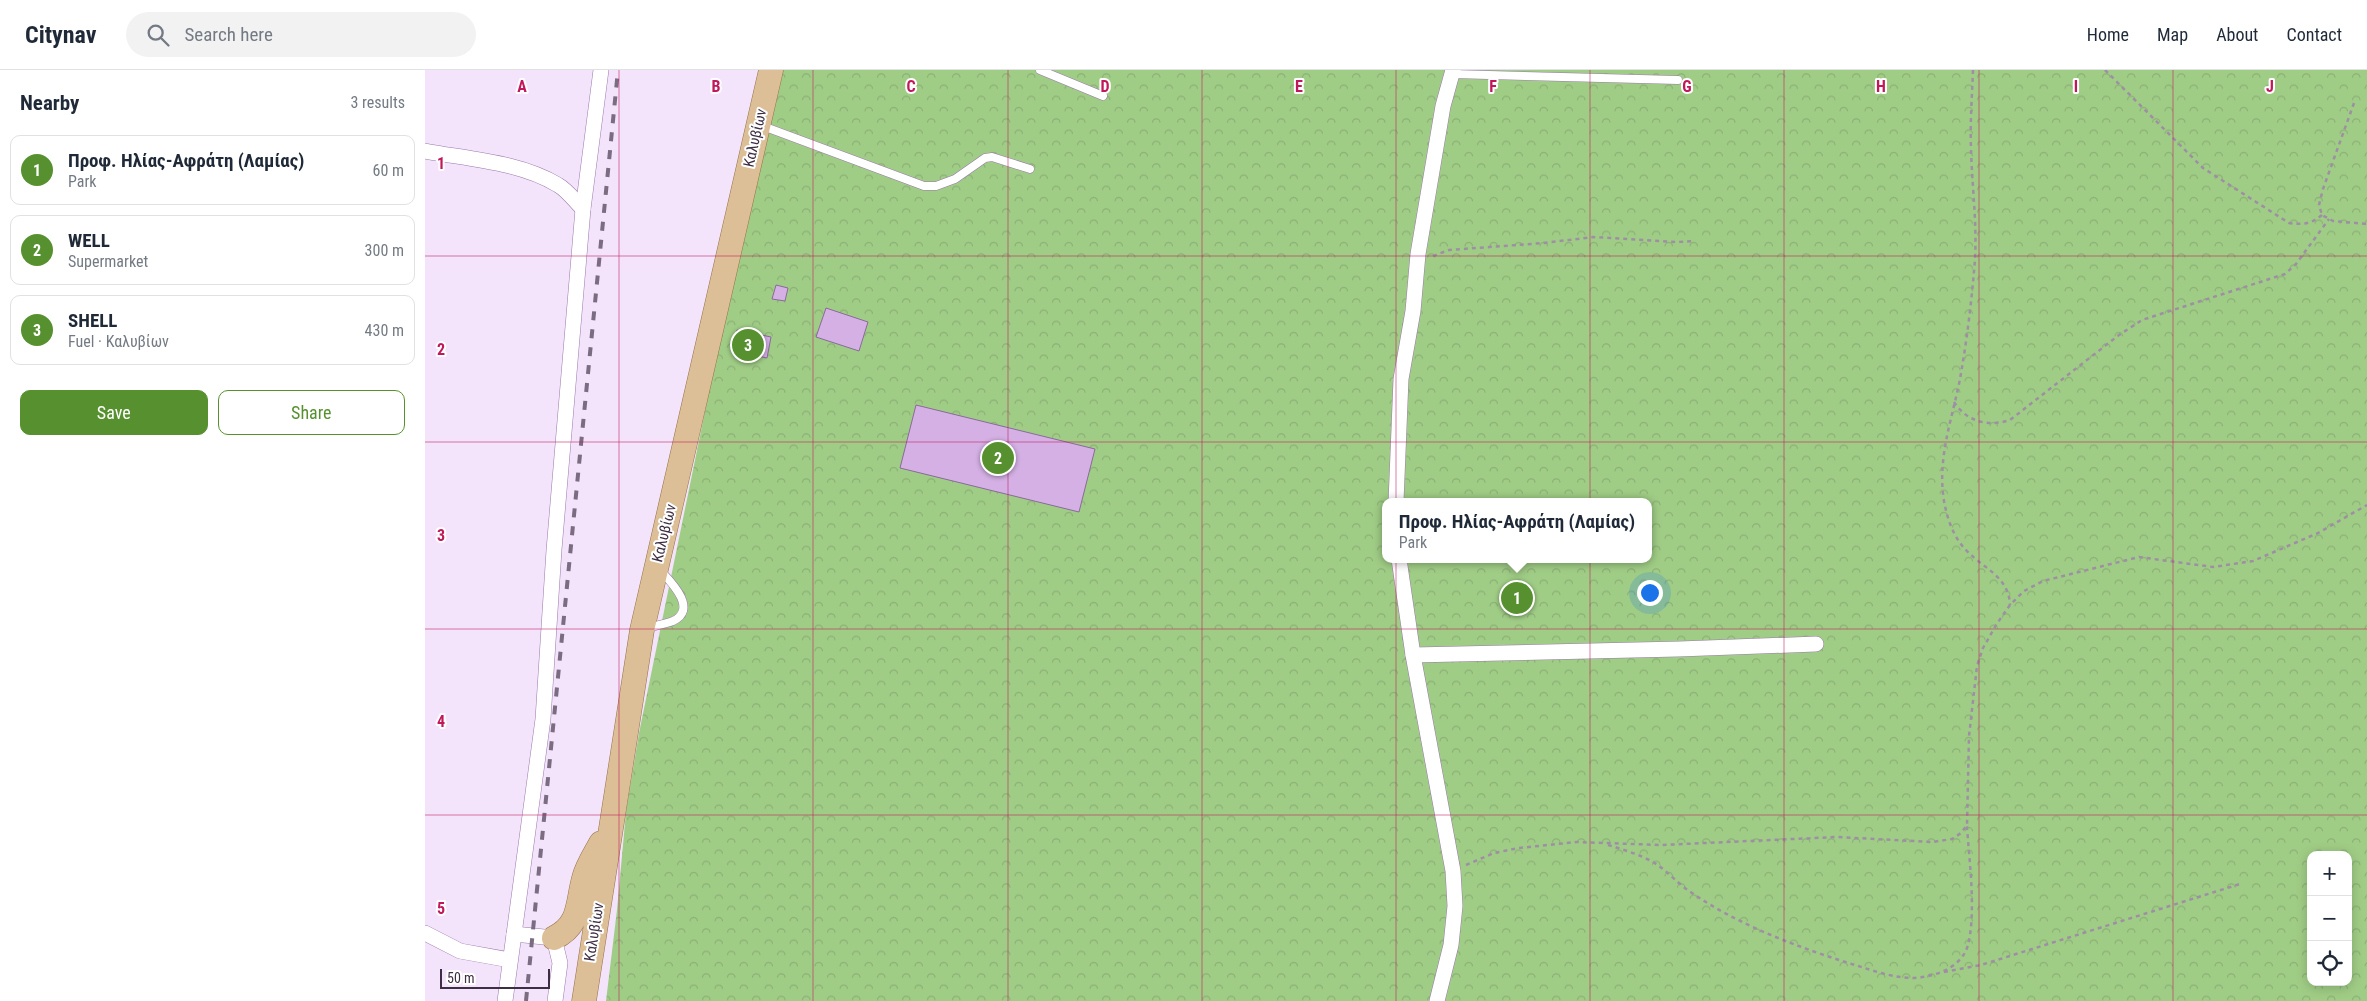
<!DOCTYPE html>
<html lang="en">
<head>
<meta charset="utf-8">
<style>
  :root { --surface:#fff; --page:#f2f2f3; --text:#1f2937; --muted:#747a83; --line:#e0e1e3; --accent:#57912f }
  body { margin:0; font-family:"Roboto Condensed",sans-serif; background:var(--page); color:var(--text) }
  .controls { position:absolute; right:15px; bottom:15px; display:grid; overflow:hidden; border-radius:10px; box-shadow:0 2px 12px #0003 }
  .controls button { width:45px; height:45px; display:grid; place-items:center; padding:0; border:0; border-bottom:1px solid var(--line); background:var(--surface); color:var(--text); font:25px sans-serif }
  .scale { position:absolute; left:15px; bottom:12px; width:110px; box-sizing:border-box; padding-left:5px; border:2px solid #3d2e44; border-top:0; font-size:14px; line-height:18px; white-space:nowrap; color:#3d2e44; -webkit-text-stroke:4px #fff; paint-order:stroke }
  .you { position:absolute; left:1224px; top:522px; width:18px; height:18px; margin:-12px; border:4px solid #fff; border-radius:50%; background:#1a73e8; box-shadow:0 0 0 8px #1a73e833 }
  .badge { display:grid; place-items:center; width:32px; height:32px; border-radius:50%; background:var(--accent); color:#fff; font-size:16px; font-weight:700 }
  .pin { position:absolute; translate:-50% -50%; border:2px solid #fff; box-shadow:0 1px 5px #0006 }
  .popup { position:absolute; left:957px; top:428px; width:270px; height:65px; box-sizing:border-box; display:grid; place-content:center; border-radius:10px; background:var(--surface); filter:drop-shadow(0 1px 4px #0005); font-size:16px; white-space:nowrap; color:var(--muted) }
  .popup b { font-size:19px; color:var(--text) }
  .popup::after { content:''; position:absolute; left:50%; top:100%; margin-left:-10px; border:10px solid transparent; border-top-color:var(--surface) }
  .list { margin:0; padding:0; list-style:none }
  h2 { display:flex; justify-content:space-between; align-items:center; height:65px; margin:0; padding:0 20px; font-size:21px }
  h2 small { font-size:16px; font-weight:400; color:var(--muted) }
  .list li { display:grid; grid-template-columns:32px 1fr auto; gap:15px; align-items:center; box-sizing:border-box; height:70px; margin:0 10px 10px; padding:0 10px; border:1px solid var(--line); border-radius:10px }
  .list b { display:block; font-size:19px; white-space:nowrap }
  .list p { margin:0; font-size:16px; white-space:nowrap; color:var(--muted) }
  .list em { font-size:16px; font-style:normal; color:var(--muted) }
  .actions { display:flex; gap:10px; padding:15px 20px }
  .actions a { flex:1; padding:11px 0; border:1px solid var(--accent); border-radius:10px; text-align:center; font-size:18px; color:var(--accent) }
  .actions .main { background:var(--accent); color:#fff }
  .icon { flex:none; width:28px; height:28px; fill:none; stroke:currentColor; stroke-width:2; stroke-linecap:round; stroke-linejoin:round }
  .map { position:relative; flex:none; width:1942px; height:931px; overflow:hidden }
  header { display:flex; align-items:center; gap:30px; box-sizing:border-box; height:70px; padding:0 25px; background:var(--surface); border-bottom:1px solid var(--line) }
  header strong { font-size:24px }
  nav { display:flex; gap:28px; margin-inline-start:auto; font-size:18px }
  .search { width:350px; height:45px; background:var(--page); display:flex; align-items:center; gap:12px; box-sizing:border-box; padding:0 18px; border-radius:28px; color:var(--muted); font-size:19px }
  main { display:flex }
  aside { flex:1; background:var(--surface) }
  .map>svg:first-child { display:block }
  .park { fill:url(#park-crowns); fill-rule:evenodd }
  .building { fill:#d4b0e5; stroke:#8b699b }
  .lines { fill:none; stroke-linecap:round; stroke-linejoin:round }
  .lane-casing { stroke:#9b78ab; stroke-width:9 }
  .street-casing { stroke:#9b78ab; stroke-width:16 }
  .primary-casing { stroke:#95714c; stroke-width:25 }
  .path { stroke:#9e8fa5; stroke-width:2.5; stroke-dasharray:4 4; stroke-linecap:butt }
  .lane { stroke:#fff; stroke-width:8 }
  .street { stroke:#fff; stroke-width:15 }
  .primary { stroke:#dcbf96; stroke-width:24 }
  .rail { stroke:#7b6c82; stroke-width:4; stroke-dasharray:9 9; stroke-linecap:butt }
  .grid { fill:none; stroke:#c2185b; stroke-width:1; stroke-opacity:0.55 }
  .labels { text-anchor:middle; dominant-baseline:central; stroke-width:4; stroke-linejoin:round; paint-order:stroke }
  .street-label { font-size:15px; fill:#3d2e44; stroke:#fff }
  .grid-label { font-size:16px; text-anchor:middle; font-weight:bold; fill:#c2185b; stroke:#fff; stroke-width:4; stroke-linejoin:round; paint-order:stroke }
</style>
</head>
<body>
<header>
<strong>Citynav</strong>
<div class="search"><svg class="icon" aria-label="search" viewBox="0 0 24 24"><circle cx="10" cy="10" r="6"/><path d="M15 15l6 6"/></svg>Search here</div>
<nav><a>Home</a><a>Map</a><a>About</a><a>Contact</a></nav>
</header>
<main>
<aside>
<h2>Nearby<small>3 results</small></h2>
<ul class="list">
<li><span class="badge">1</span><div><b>Προφ. Ηλίας-Αφράτη (Λαμίας)</b><p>Park</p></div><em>60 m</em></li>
<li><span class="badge">2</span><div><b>WELL</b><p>Supermarket</p></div><em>300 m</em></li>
<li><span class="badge">3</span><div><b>SHELL</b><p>Fuel · Καλυβίων</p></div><em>430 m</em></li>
</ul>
<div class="actions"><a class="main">Save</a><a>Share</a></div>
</aside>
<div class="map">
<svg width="1942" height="931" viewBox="0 0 1942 931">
  <defs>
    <pattern id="park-crowns" width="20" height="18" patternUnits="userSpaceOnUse" patternTransform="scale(1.25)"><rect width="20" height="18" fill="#a0cd86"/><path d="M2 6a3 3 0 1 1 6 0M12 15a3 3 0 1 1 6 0" fill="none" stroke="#8bb075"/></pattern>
  </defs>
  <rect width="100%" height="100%" fill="#f3e4fb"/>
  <!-- park -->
  <path class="park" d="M356 0H1942V931H181L192 840 201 742 214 663 300 244ZM961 432H1223V489H961ZM1886 785H1923V912H1886Z"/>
  <!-- building -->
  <g class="building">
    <polygon points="351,215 363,218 360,231 347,229"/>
    <polygon points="401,238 443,252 434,281 391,267"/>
    <polygon points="312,260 346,267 342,288 308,281"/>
    <polygon points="491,335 670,379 654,442 475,398"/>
  </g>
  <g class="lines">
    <defs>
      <g id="lane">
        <polyline points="615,0 678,26"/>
        <polyline points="1027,4 1253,10"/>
        <polyline points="335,55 499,116 511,116 530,109 560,88 567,87 605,99"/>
        <path d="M222 558C230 556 240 554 248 551 274 539 245 511 235 500"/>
      </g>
      <g id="street">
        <path d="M0 81C43 89 95 92 133 115 142 120 150 131 158 139"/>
        <polyline points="971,432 976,309 988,241 993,184 1018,36 1028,0"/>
        <polyline points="974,489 988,585 1028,801 1030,836 1026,875 1012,931"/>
        <polyline points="988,585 1254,579 1391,574"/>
        <polyline points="0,863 35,881 85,890"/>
        <polyline points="89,864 129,868 135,893 130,931"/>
        <polyline points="80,931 118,649 129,480 158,139 176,0"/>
      </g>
      <g id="primary">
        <path d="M129 868C156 855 152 833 159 808 162 796 170 784 176 773"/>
        <polyline points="159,931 217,560 346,0"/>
      </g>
    </defs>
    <!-- lane casing -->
    <use href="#lane" class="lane-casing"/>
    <!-- street casing -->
    <use href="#street" class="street-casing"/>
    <!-- primary casing -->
    <use href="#primary" class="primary-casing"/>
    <!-- path -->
    <g class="path">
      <path d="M1548 0C1547 26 1545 53 1546 79 1547 116 1552 152 1550 189 1547 228 1542 270 1535 309 1527 350 1512 388 1519 431 1522 448 1528 466 1540 479 1557 498 1584 506 1585 535"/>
      <path d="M1680 0 1778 98 1864 153C1878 155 1886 154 1897 145"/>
      <polyline points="1929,33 1898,119 1894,135 1897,145 1908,151 1942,154"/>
      <polyline points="1008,186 1024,180 1119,173 1168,167 1252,172 1269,171"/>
      <path d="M1529 332C1542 352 1563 357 1585 350L1694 265 1717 250 1860 204 1871 194 1904 149"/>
      <path d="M1183 775C1196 779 1210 783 1222 789 1240 797 1251 813 1267 823 1315 856 1375 878 1430 895 1449 901 1469 908 1489 908 1509 907 1535 898 1542 878 1552 846 1544 790 1542 756"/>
      <polyline points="1041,795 1069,783 1094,778 1151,772 1236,775 1412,767 1507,772 1527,769 1536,763 1542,755 1544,666 1552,596 1558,578 1571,555 1585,535 1599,521 1618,511 1714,487 1788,497 1828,491 1893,463 1942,435"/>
      <polyline points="1519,902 1556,895 1815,814"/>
    </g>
    <!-- lane -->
    <use href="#lane" class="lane"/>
    <!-- street -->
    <use href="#street" class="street"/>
    <!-- primary -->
    <use href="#primary" class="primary"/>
    <!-- rail -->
    <polyline class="rail" points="101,931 193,0"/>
  </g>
  <!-- grid -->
  <path class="grid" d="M194 0V931M388 0V931M583 0V931M777 0V931M971 0V931M1165 0V931M1359 0V931M1554 0V931M1748 0V931M0 186H1942M0 372H1942M0 559H1942M0 745H1942"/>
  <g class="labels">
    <!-- street labels -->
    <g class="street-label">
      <text transform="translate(330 68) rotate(-77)">Καλυβίων</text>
      <text transform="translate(239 463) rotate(-76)">Καλυβίων</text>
      <text transform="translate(169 862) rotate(-81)">Καλυβίων</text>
    </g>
  </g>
  <g class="grid-label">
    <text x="97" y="22">A</text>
    <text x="291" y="22">B</text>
    <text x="486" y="22">C</text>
    <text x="680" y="22">D</text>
    <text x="874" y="22">E</text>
    <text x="1068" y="22">F</text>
    <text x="1262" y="22">G</text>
    <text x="1456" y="22">H</text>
    <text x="1651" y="22">I</text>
    <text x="1845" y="22">J</text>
    <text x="16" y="99">1</text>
    <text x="16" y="285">2</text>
    <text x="16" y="471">3</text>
    <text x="16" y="657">4</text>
    <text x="16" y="844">5</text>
  </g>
</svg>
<div class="controls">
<button>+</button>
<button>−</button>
<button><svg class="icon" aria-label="locate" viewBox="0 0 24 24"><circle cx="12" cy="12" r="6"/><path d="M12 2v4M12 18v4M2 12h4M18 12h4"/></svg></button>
</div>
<div class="scale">50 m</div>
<div class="you"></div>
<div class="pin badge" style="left:1092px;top:528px">1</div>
<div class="popup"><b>Προφ. Ηλίας-Αφράτη (Λαμίας)</b>Park</div>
<div class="pin badge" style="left:573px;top:388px">2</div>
<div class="pin badge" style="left:323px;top:275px">3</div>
</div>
</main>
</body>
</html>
